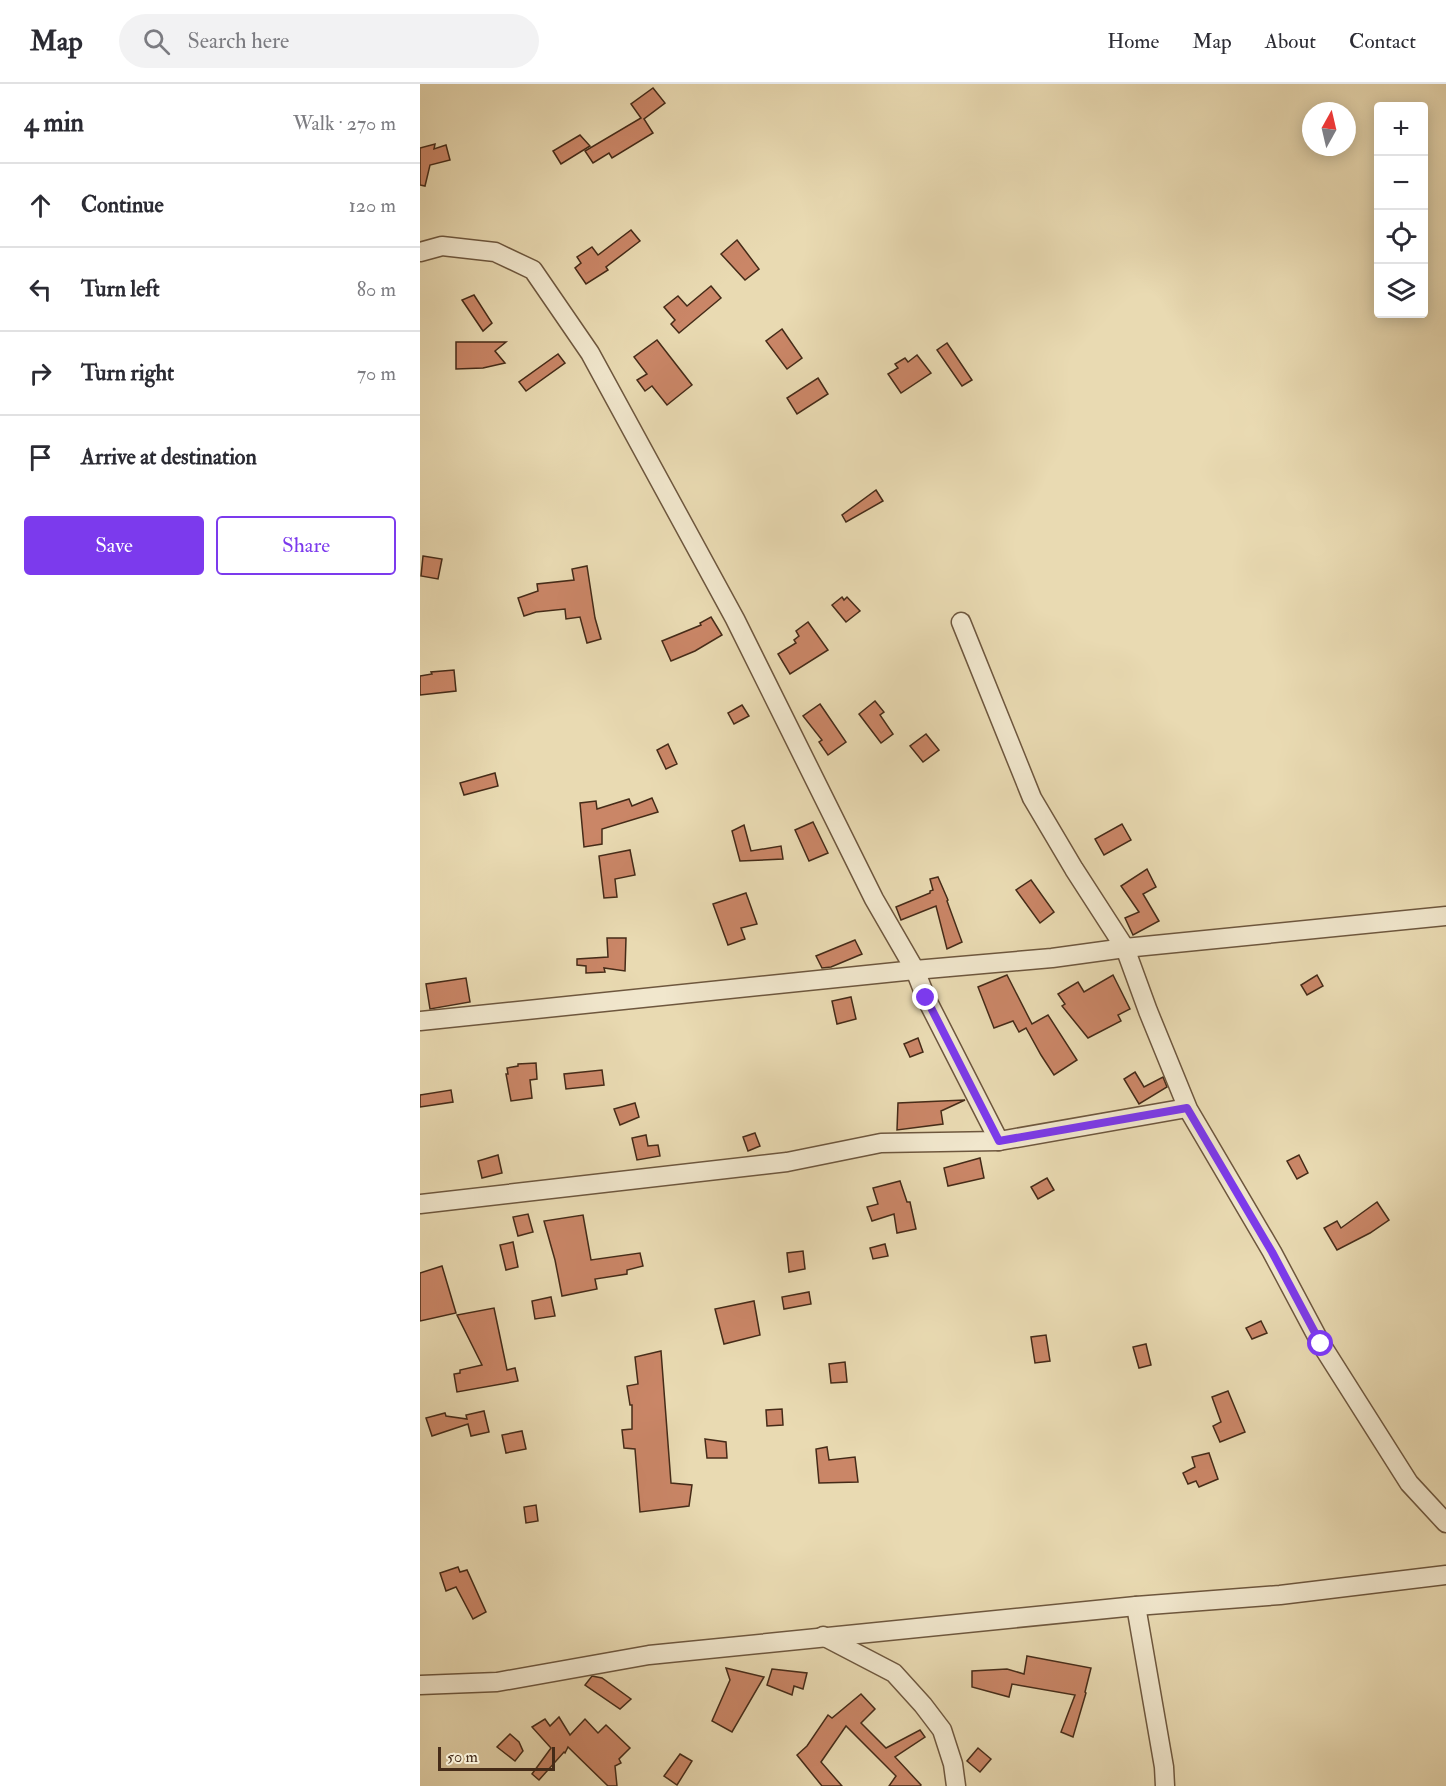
<!DOCTYPE html>
<html lang="en">
<head>
<meta charset="utf-8">
<style>
  :root { --surface:#fff; --page:#f2f2f3; --text:#2b2b33; --muted:#7c7c81; --line:#e1e1e2; --accent:#7c3aed }
  body { margin:0; font-family:"IM FELL Double Pica",serif; background:var(--page); color:var(--text) }
  .controls { position:absolute; right:18px; top:18px; display:grid; overflow:hidden; border-radius:6px; box-shadow:0 3px 15px #0003 }
  .controls button { width:54px; height:54px; display:grid; place-items:center; padding:0; border:0; border-bottom:2px solid var(--line); background:var(--surface); color:var(--text); font:30px sans-serif }
  .compass { position:absolute; left:882px; top:18px; width:54px; height:54px; border-radius:50%; background:var(--surface); box-shadow:0 3px 15px #0003; rotate:8deg }
  .scale { position:absolute; left:18px; bottom:15px; width:117px; box-sizing:border-box; padding-left:6px; border:3px solid #452b18; border-top:0; font-size:16px; line-height:21px; white-space:nowrap; color:#452b18; -webkit-text-stroke:4px #f1e7cd; paint-order:stroke }
  .stop { position:absolute; width:18px; height:18px; margin:-14px; border:4px solid #7c3aed; border-radius:50%; background:#fff }
  .stop.end { background:#7c3aed; border-color:#fff; box-shadow:0 2px 6px #0008 }
  .list { margin:0; padding:0; list-style:none }
  h2 { display:flex; justify-content:space-between; align-items:center; height:78px; margin:0; padding:0 24px; font-size:26px }
  h2 small { font-size:20px; font-weight:400; color:var(--muted) }
  .list li { display:grid; grid-template-columns:39px 1fr auto; gap:18px; align-items:center; box-sizing:border-box; height:84px; padding:0 24px; border-top:2px solid var(--line) }
  .list b { display:block; font-size:22px; white-space:nowrap }
  .list em { font-size:20px; font-style:normal; color:var(--muted) }
  .actions { display:flex; gap:12px; padding:18px 24px }
  .actions a { flex:1; padding:14px 0; border:2px solid var(--accent); border-radius:6px; text-align:center; font-size:21px; color:var(--accent) }
  .actions .main { background:var(--accent); color:#fff }
  .icon { flex:none; width:33px; height:33px; fill:none; stroke:currentColor; stroke-width:2; stroke-linecap:round; stroke-linejoin:round }
  .map { position:relative; flex:none; width:1026px; height:1702px; overflow:hidden }
  header { display:flex; align-items:center; gap:36px; box-sizing:border-box; height:84px; padding:0 30px; background:var(--surface); border-bottom:2px solid var(--line) }
  header strong { font-size:28px }
  nav { display:flex; gap:33px; margin-inline-start:auto; font-size:21px }
  .search { width:420px; height:54px; background:var(--page); display:flex; align-items:center; gap:15px; box-sizing:border-box; padding:0 21px; border-radius:33px; color:var(--muted); font-size:22px }
  main { display:flex }
  aside { flex:1; background:var(--surface) }
  .map>svg:first-child { display:block }
  .building { fill:#ca8667; stroke:#452b18; stroke-width:1.5 }
  .lines { fill:none; stroke-linecap:round; stroke-linejoin:round }
  .street-casing { stroke:#6e573e; stroke-width:21 }
  .street { stroke:#f1e7cd; stroke-width:18 }
  .route { stroke:#7c3aed; stroke-width:8 }
</style>
</head>
<body>
<header>
<strong>Map</strong>
<div class="search"><svg class="icon" aria-label="search" viewBox="0 0 24 24"><circle cx="10" cy="10" r="6"/><path d="M15 15l6 6"/></svg>Search here</div>
<nav><a>Home</a><a>Map</a><a>About</a><a>Contact</a></nav>
</header>
<main>
<aside>
<h2>4 min<small>Walk · 270 m</small></h2>
<ul class="list">
<li><svg class="icon" aria-label="ahead" viewBox="0 0 24 24"><path d="M12 20V5M6 11l6-6 6 6"/></svg><div><b>Continue</b></div><em>120 m</em></li>
<li><svg class="icon" aria-label="left" viewBox="0 0 24 24"><path d="M17 20v-9H6M10 6l-5 5 5 5"/></svg><div><b>Turn left</b></div><em>80 m</em></li>
<li><svg class="icon" aria-label="right" viewBox="0 0 24 24"><path d="M7 20v-9h11M14 6l5 5-5 5"/></svg><div><b>Turn right</b></div><em>70 m</em></li>
<li><svg class="icon" aria-label="arrive" viewBox="0 0 24 24"><path d="M6 21V4h12l-3 4 3 4H6"/></svg><div><b>Arrive at destination</b></div></li>
</ul>
<div class="actions"><a class="main">Save</a><a>Share</a></div>
</aside>
<div class="map">
<svg width="1026" height="1702" viewBox="0 0 1026 1702">
  <rect width="100%" height="100%" fill="#e9dab2"/>
  <filter id="stains"><feTurbulence type="fractalNoise" baseFrequency=".00333" numOctaves="4"/><feColorMatrix values="0 0 0 0 .2 0 0 0 0 .09 0 0 0 0 .02 0 0 0 .5 -.17"/></filter>
  <radialGradient id="worn" r=".72"><stop offset=".6" stop-color="#630" stop-opacity="0"/><stop offset="1" stop-color="#630" stop-opacity=".3"/></radialGradient>
  <!-- building -->
  <g class="building">
    <polygon points="233,4 245,19 224,35 233,49 192,74 189,69 173,79 165,67 221,34 211,20"/>
    <polygon points="160,51 170,62 141,80 133,67"/>
    <polygon points="15,60 14,65 26,61 30,76 10,81 5,102 0,101 0,64"/>
    <polygon points="211,146 220,157 186,183 188,186 166,200 155,184 161,179 157,173 172,163 178,171"/>
    <polygon points="317,156 339,185 325,196 301,170"/>
    <polygon points="291,202 301,214 259,249 251,240 255,236 244,223 258,212 267,222"/>
    <polygon points="54,211 72,239 63,247 42,216"/>
    <polygon points="362,245 382,274 367,285 346,257"/>
    <polygon points="237,256 272,301 247,321 232,302 225,307 217,296 227,290 214,273"/>
    <polygon points="36,258 86,258 75,267 85,279 63,284 36,285"/>
    <polygon points="527,259 552,296 542,302 517,266"/>
    <polygon points="138,270 145,279 106,307 99,298"/>
    <polygon points="497,271 511,289 481,309 468,290 478,284 475,280 485,274 488,278"/>
    <polygon points="398,294 408,310 377,330 367,314"/>
    <polygon points="456,406 463,417 426,438 422,431"/>
    <polygon points="3,472 22,475 18,495 1,492"/>
    <polygon points="167,482 175,534 181,555 167,559 160,533 146,535 145,525 116,528 104,532 98,514 118,507 117,500 154,496 152,485"/>
    <polygon points="422,513 424,516 427,513 440,527 426,538 412,521"/>
    <polygon points="291,533 302,551 275,567 251,577 242,557 281,541 280,539"/>
    <polygon points="388,538 408,566 370,590 358,570 376,559 374,556 379,552 376,547"/>
    <polygon points="34,586 36,607 0,611 0,592 12,590 11,588"/>
    <polygon points="455,617 464,628 460,631 473,650 461,659 439,630"/>
    <polygon points="400,620 426,658 408,671 399,658 402,656 383,632"/>
    <polygon points="322,621 329,632 314,640 308,629"/>
    <polygon points="506,650 519,666 503,678 490,662"/>
    <polygon points="248,660 257,680 246,685 237,666"/>
    <polygon points="75,689 78,702 44,711 40,699"/>
    <polygon points="232,714 238,728 182,745 182,760 164,763 160,719 176,717 177,725 209,715 212,722"/>
    <polygon points="393,738 408,769 389,777 375,746"/>
    <polygon points="702,740 711,756 684,771 675,755"/>
    <polygon points="324,741 331,767 361,762 363,775 320,777 312,747"/>
    <polygon points="210,766 215,791 195,795 197,813 184,814 179,772"/>
    <polygon points="727,785 736,803 723,810 739,837 713,851 705,834 719,828 701,802"/>
    <polygon points="518,793 528,816 527,817 542,858 527,865 516,822 481,836 476,823 510,809 510,807 513,806 510,795"/>
    <polygon points="611,796 634,828 620,839 596,806"/>
    <polygon points="326,809 337,840 321,844 325,855 308,861 293,820"/>
    <polygon points="187,854 206,854 205,887 184,884 185,888 166,889 166,882 157,881 157,875 188,873"/>
    <polygon points="435,856 442,870 411,883 402,884 396,872"/>
    <polygon points="587,891 612,940 628,931 657,976 634,991 621,971 606,944 599,948 593,937 574,944 558,903"/>
    <polygon points="693,891 710,925 698,931 701,937 668,954 642,922 645,920 638,910 658,898 664,908"/>
    <polygon points="897,891 903,902 887,911 881,901"/>
    <polygon points="46,894 50,918 10,925 6,900"/>
    <polygon points="431,913 436,935 417,940 412,917"/>
    <polygon points="498,954 503,968 490,973 484,960"/>
    <polygon points="116,979 117,995 110,996 112,1014 91,1017 86,990 88,990 87,984 98,982 98,980"/>
    <polygon points="182,986 184,1001 146,1005 144,990"/>
    <polygon points="715,988 724,1003 743,993 747,1003 719,1020 704,995"/>
    <polygon points="31,1006 33,1018 0,1023 0,1011"/>
    <polygon points="545,1016 521,1027 523,1040 477,1046 478,1019"/>
    <polygon points="215,1019 219,1033 200,1041 194,1025"/>
    <polygon points="335,1049 340,1062 328,1067 323,1053"/>
    <polygon points="226,1051 228,1062 238,1061 240,1072 217,1076 212,1054"/>
    <polygon points="78,1071 82,1089 62,1094 58,1077"/>
    <polygon points="879,1071 888,1089 877,1095 867,1077"/>
    <polygon points="560,1074 564,1094 528,1102 524,1084"/>
    <polygon points="627,1094 634,1106 618,1115 611,1103"/>
    <polygon points="480,1097 487,1118 490,1118 496,1145 477,1149 474,1130 452,1137 447,1123 458,1120 453,1104"/>
    <polygon points="957,1118 969,1136 950,1149 917,1166 904,1144 917,1137 921,1144"/>
    <polygon points="108,1130 113,1148 98,1152 93,1133"/>
    <polygon points="163,1131 171,1176 220,1169 223,1182 207,1186 207,1190 175,1195 177,1205 142,1212 135,1176 124,1137"/>
    <polygon points="93,1158 98,1183 86,1186 80,1161"/>
    <polygon points="465,1160 468,1172 453,1175 450,1164"/>
    <polygon points="383,1167 385,1185 369,1188 367,1169"/>
    <polygon points="22,1182 36,1229 0,1237 0,1189"/>
    <polygon points="389,1208 391,1220 364,1225 362,1213"/>
    <polygon points="131,1213 135,1232 115,1235 112,1217"/>
    <polygon points="334,1217 340,1251 304,1260 295,1225"/>
    <polygon points="74,1224 87,1286 95,1284 98,1297 37,1308 34,1290 40,1289 40,1286 62,1281 37,1231"/>
    <polygon points="841,1237 847,1249 832,1255 826,1244"/>
    <polygon points="626,1251 630,1277 615,1279 611,1253"/>
    <polygon points="726,1260 731,1281 719,1284 713,1263"/>
    <polygon points="241,1267 251,1399 272,1401 269,1422 220,1428 215,1365 204,1364 202,1346 212,1345 212,1321 210,1321 207,1302 218,1300 215,1273"/>
    <polygon points="425,1278 427,1298 411,1299 409,1280"/>
    <polygon points="808,1307 825,1348 800,1358 793,1342 801,1338 792,1313"/>
    <polygon points="362,1325 363,1341 347,1342 346,1326"/>
    <polygon points="64,1327 69,1348 51,1352 48,1340 12,1352 6,1334 25,1329 26,1332 47,1335 46,1331"/>
    <polygon points="102,1347 106,1365 86,1369 82,1351"/>
    <polygon points="285,1355 306,1358 307,1374 287,1374"/>
    <polygon points="407,1363 409,1376 435,1373 438,1398 399,1399 396,1365"/>
    <polygon points="789,1369 798,1395 779,1403 776,1397 768,1400 763,1389 775,1383 772,1373"/>
    <polygon points="116,1421 118,1437 106,1439 104,1423"/>
    <polygon points="38,1483 40,1488 47,1486 66,1528 53,1535 36,1503 26,1507 20,1489"/>
    <polygon points="607,1572 671,1584 665,1608 666,1609 653,1653 641,1648 655,1611 592,1600 589,1613 552,1603 552,1587 587,1585 604,1590"/>
    <polygon points="306,1584 344,1593 312,1648 292,1637 310,1596"/>
    <polygon points="352,1585 387,1589 383,1605 374,1602 372,1611 347,1601"/>
    <polygon points="172,1592 182,1594 211,1615 200,1625 165,1601"/>
    <polygon points="441,1610 455,1625 441,1639 466,1664 500,1646 505,1653 475,1673 501,1701 500,1702 469,1702 476,1692 426,1642 401,1678 422,1702 402,1702 377,1671 387,1662 408,1631 412,1634"/>
    <polygon points="139,1633 150,1651 165,1635 178,1649 186,1641 210,1664 199,1675 201,1679 195,1682 197,1702 188,1702 148,1663 145,1669 144,1668 119,1696 112,1690 131,1664 112,1643 125,1635 130,1642"/>
    <polygon points="90,1650 99,1658 103,1667 95,1677 77,1663"/>
    <polygon points="558,1664 571,1675 560,1688 547,1677"/>
    <polygon points="260,1670 272,1677 257,1701 244,1692"/>
  </g>
  <g class="lines">
    <defs>
      <g id="street">
        <polyline points="0,168 22,162 75,168 113,186 170,269 315,535 454,815 495,886 506,914 579,1057"/>
        <polyline points="541,538 612,714 654,785 705,864 728,927 768,1025 852,1168 901,1260 989,1399 1026,1439"/>
        <polyline points="0,937 495,886 632,874 705,864 1026,832"/>
        <polyline points="0,1120 367,1078 461,1059 579,1057 767,1024"/>
        <polyline points="716,1522 744,1683 745,1702"/>
        <polyline points="403,1552 474,1589 503,1621 522,1646 533,1680 536,1702"/>
        <polyline points="0,1601 77,1598 229,1571 716,1522 860,1511 1026,1491"/>
      </g>
    </defs>
    <!-- street casing -->
    <use href="#street" class="street-casing"/>
    <!-- street -->
    <use href="#street" class="street"/>
  </g>
  <g class="lines">
    <!-- route -->
    <polyline class="route" points="506,914 579,1057 767,1024 852,1168 901,1260"/>
  </g>
  <rect width="100%" height="100%" filter="url(#stains)"/>
  <rect width="100%" height="100%" fill="url(#worn)"/>
</svg>
<div class="controls">
<button>+</button>
<button>−</button>
<button><svg class="icon" aria-label="locate" viewBox="0 0 24 24"><circle cx="12" cy="12" r="6"/><path d="M12 2v4M12 18v4M2 12h4M18 12h4"/></svg></button>
<button><svg class="icon" aria-label="layers" viewBox="0 0 24 24"><path d="M12 4l9 5-9 5-9-5zM3 14l9 5 9-5"/></svg></button>
</div>
<svg class="compass" viewBox="-18 -18 36 36"><path d="M0-13l5 13h-10z" fill="#e53935"/><path d="M0 13l5-13h-10z" fill="#7c7c81"/></svg>
<div class="scale">50 m</div>
<div class="stop" style="left:901px;top:1260px"></div>
<div class="stop end" style="left:506px;top:914px"></div>
</div>
</main>
</body>
</html>
